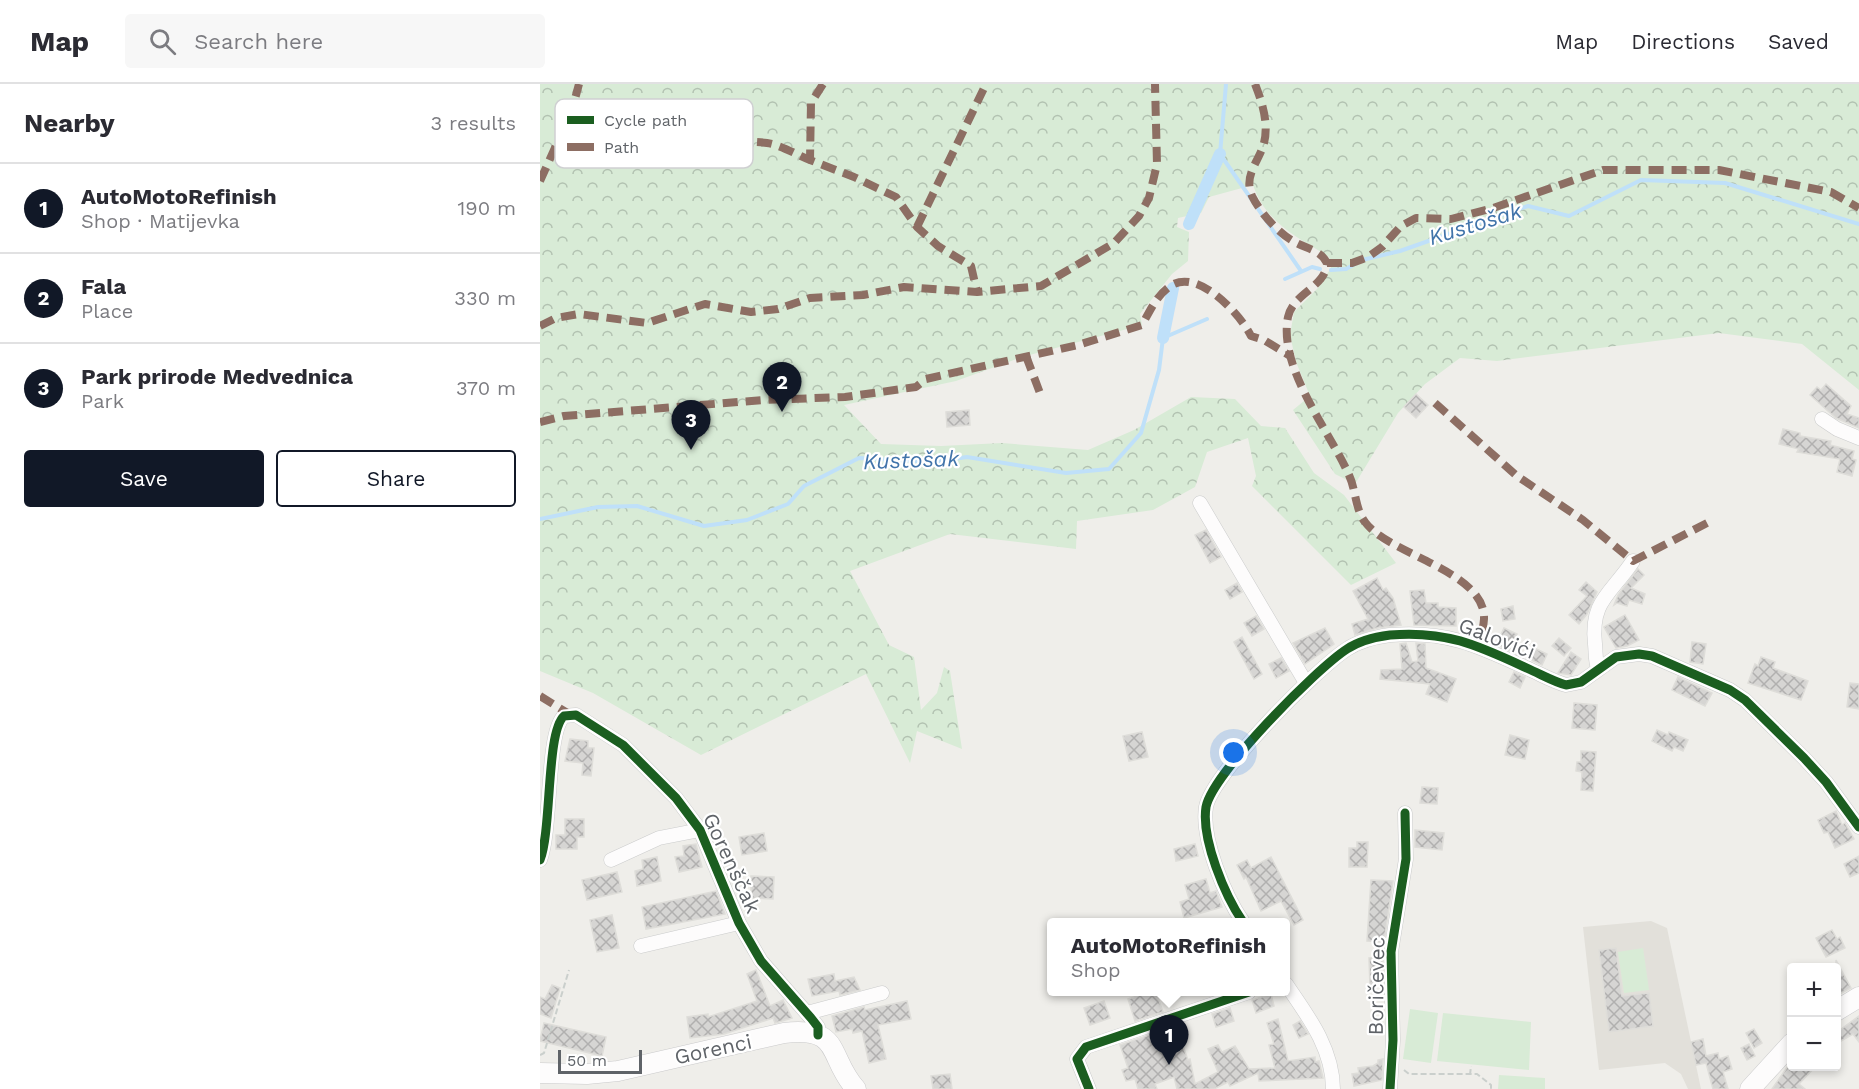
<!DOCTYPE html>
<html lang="en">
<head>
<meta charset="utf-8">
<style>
  :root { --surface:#fff; --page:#f7f7f7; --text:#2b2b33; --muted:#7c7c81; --line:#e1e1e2; --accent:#111827 }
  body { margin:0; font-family:"Work Sans",sans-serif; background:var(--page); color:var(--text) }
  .controls { position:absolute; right:18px; bottom:18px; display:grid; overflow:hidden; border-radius:6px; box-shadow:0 3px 9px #0003 }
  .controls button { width:54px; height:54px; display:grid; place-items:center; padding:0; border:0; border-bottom:2px solid var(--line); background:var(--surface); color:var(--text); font:30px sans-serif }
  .scale { position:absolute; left:18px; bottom:15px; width:84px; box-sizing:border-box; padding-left:6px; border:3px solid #5f6368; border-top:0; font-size:16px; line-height:21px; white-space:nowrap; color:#5f6368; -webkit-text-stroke:4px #fff; paint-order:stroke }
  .you { position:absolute; left:694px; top:669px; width:21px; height:21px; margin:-15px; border:4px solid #fff; border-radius:50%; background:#1a73e8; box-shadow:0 0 0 9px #1a73e833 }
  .badge { display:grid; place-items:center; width:39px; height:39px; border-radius:50%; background:var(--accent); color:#fff; font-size:20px; font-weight:700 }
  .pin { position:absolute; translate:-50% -50px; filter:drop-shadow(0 2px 3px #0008) }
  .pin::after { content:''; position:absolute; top:32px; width:21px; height:18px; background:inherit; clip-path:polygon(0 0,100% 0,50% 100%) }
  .popup { position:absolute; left:507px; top:834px; width:243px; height:78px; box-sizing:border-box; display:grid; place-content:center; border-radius:6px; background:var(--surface); filter:drop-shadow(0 2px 4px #0005); font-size:20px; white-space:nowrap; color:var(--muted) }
  .popup b { font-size:22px; color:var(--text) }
  .popup::after { content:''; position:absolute; left:50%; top:100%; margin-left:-12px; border:12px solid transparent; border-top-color:var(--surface) }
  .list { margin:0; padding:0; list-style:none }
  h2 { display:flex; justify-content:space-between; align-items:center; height:78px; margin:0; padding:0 24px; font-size:26px }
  h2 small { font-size:20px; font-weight:400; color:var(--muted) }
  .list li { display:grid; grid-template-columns:39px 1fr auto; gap:18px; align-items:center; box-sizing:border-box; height:90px; padding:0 24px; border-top:2px solid var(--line) }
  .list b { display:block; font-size:22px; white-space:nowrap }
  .list p { margin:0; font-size:20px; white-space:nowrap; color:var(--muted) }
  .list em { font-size:20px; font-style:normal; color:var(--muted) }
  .actions { display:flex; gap:12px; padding:18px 24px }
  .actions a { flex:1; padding:14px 0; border:2px solid var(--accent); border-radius:6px; text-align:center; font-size:21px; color:var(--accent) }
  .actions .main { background:var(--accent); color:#fff }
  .icon { flex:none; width:33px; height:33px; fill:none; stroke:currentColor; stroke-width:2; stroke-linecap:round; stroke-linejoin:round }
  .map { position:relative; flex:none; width:1319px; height:1005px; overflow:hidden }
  header { display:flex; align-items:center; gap:36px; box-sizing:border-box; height:84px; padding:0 30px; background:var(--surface); border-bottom:2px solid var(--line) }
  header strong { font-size:28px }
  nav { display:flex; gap:33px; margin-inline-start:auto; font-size:21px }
  .search { width:420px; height:54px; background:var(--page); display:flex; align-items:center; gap:15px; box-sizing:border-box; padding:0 21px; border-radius:6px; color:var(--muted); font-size:22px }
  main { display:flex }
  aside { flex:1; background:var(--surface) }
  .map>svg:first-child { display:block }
  .education { fill:#e2e0da }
  .green { fill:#d8ebd6 }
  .forest { fill:url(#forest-crowns) }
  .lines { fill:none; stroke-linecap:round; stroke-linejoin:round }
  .stream { stroke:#bfe0f9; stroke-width:4 }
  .canal { stroke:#bfe0f9; stroke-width:12 }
  .building { fill:url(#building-cross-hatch); stroke:#deddd9; stroke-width:1.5 }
  .street-casing { stroke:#cbcccc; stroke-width:15 }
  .secondary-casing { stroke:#cacacb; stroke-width:21 }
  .path { stroke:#cacfcc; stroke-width:2; stroke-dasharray:6 3; stroke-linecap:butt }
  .street { stroke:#fdfcfc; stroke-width:14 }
  .secondary { stroke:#fdfcfc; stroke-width:20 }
  .quiet { stroke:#8d6e63; stroke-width:8; stroke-dasharray:15 8; stroke-linecap:butt }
  .cycleway-casing { stroke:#fff; stroke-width:13 }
  .cycleway { stroke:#1b5e20; stroke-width:9 }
  .labels { text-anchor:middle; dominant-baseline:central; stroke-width:4.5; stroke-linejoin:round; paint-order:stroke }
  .street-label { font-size:21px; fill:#5f6368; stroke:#fff }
  .water-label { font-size:22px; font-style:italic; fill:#4174aa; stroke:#fff }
  .key { fill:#fff; stroke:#cfd0d2; stroke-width:1.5 }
  .key-label { font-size:16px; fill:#5f6368 }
</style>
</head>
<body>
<header>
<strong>Map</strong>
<div class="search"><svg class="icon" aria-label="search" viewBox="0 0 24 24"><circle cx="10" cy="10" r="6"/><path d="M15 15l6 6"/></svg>Search here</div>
<nav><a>Map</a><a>Directions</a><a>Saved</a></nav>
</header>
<main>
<aside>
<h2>Nearby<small>3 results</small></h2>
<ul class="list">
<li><span class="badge">1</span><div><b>AutoMotoRefinish</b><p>Shop · Matijevka</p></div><em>190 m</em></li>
<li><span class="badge">2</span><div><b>Fala</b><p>Place</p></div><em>330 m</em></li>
<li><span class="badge">3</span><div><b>Park prirode Medvednica</b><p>Park</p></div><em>370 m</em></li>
</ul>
<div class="actions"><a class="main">Save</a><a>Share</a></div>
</aside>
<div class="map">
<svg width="1319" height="1005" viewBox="0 0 1319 1005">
  <defs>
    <pattern id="forest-crowns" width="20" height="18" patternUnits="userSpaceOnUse" patternTransform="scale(1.5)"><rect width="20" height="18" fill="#d8ebd6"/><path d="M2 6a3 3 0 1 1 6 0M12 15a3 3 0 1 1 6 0" fill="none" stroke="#b2c2b1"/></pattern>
    <pattern id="building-cross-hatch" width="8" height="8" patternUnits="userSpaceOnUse" patternTransform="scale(1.5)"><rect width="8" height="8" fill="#d6d5d3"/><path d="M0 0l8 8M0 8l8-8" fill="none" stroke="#b1b0af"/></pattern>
  </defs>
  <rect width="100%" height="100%" fill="#efeeea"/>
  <!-- education -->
  <polygon class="education" points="1111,837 1127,844 1161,1005 1148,1005 1141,990 1125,979 1059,986 1043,843"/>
  <!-- green -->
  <g class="green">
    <polygon points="1103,864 1109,906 1084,909 1078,868"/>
    <polygon points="870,925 898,929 891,979 863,975"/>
    <polygon points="903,929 991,938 989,986 897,977"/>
    <polygon points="959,991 1005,994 1005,1005 958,1005"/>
  </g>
  <!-- forest -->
  <path class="forest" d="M0 0H1319V306L1262 260 1179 249 957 277 920 274 885 300 858 329 815 400 795 390 753 326 770 312 756 278 750 251 754 228 778 204 791 184 789 173C757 153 726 139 713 101L669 113 661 129 638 134 637 143 649 148 648 177 632 190 600 230 602 241 482 273 416 297 304 321 341 360 401 362 462 359 548 366 594 346 651 313 695 315 721 342 745 344 774 389 804 411 856 479 811 501 712 402 716 392 708 354 667 368 655 403 613 426 537 437 536 465 410 450 310 487 349 561 374 573 381 626 397 609 404 583 410 587 422 665 377 647 370 679 326 590 161 671 53 609 0 587Z"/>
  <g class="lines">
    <!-- stream -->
    <g class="stream">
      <polyline points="686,0 680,70 761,187"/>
      <polyline points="791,186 806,185 822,176 860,167 988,122 1029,132 1101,96 1185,99 1319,140"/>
      <polyline points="745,195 772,183 780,185"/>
      <polyline points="0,435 58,423 97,422 164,442 207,436 248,420 264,402 319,374 394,378 427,373 526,389 569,385 601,349 619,286 623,254 667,235"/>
    </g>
    <!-- canal -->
    <g class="canal">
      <polyline points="649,140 680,70"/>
      <polyline points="623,254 633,204"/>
    </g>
  </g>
  <!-- building -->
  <g class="building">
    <polygon points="1286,300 1311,322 1307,330 1319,334 1319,344 1296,334 1270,311 1277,303 1281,306"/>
    <polygon points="876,310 888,321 876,334 864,323"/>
    <polygon points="429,326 430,341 407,343 406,328"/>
    <polygon points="1243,345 1260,349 1260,352 1291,357 1290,361 1314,367 1312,375 1316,376 1312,392 1297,388 1300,375 1257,368 1259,365 1239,360"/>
    <polygon points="666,446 681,473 670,479 655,451"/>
    <polygon points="1098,485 1104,491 1091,504 1105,510 1102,520 1089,516 1087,522 1077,519 1074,521 1078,511"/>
    <polygon points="837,494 843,506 846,504 853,514 861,541 837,544 815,551 812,540 828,535 813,507"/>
    <polygon points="1046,498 1057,508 1047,530 1039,540 1029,531 1047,512 1039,506"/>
    <polygon points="697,499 702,508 690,515 685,506"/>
    <polygon points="884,506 886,519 898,519 898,523 916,524 916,542 874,541 870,507"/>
    <polygon points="973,522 975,535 963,537 961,525"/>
    <polygon points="1085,531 1099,556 1087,562 1076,564 1064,543"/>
    <polygon points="716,532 724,545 712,552 704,539"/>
    <polygon points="785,544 794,560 765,580 753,559"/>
    <polygon points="964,544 977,550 969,566 960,562 961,559 958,557"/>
    <polygon points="702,553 722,590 714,595 694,558"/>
    <polygon points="1019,554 1031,564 1024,572 1012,562"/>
    <polygon points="1152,558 1166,560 1163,580 1150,578"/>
    <polygon points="866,559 872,578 878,577 876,559 885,560 886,584 916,595 907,618 886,610 890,600 840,595 841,586 862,585 860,560"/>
    <polygon points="992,563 1007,570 1002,581 987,574"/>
    <polygon points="1031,568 1041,575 1031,591 1018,589"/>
    <polygon points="1221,573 1235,578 1233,584 1268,597 1261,616 1208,599 1215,580 1218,582"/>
    <polygon points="741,574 749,587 736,594 729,580"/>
    <polygon points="974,588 985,593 980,604 969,598"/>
    <polygon points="1138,593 1172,609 1165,622 1132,606"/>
    <polygon points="1310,599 1319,600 1319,625 1307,623"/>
    <polygon points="1034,619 1057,621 1055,646 1032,644"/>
    <polygon points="1117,646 1128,651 1129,648 1148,656 1143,667 1134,663 1132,667 1112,657"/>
    <polygon points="602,648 608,673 589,677 583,652"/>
    <polygon points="970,651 989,656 985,675 965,671"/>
    <polygon points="30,655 48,657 48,664 54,664 51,692 42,691 43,679 25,677"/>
    <polygon points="1041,667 1056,668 1053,707 1041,706 1042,688 1036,687 1037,678 1041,678"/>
    <polygon points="882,703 898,704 897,720 880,719"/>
    <polygon points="1296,727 1302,741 1305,739 1314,755 1295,764 1288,748 1284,749 1278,736"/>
    <polygon points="25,735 44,735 44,753 37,753 37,765 16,765 16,751 25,751"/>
    <polygon points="875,746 904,749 902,766 875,763"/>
    <polygon points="224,749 227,767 202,771 199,753"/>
    <polygon points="817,758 828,758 827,783 809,783 809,764 817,764"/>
    <polygon points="156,760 162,783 139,788 135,773 144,772 143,762"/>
    <polygon points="655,760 658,772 636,777 634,765"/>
    <polygon points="1319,772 1319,789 1310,793 1304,780"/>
    <polygon points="117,773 121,797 97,802 95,787 103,785 102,776"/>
    <polygon points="731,773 763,836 754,841 741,817 721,827 706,793 704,795 697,781 707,776 711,784"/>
    <polygon points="77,788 82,808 47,816 42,796"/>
    <polygon points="211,792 234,793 233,815 211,814"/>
    <polygon points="666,795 670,809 676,807 682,823 644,834 640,818 649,815 645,801"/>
    <polygon points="831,796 853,797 844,858 827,857"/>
    <polygon points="176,807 185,830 106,845 102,823"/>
    <polygon points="72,831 79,864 57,868 50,836"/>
    <polygon points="1292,846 1297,855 1300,853 1305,864 1286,873 1276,854"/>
    <polygon points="1076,864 1082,912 1109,909 1113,942 1069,948 1059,866"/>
    <polygon points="842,873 843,902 830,903 829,874"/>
    <polygon points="1296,876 1311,904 1296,912"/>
    <polygon points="216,886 230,922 243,916 252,934 235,939 233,934 184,950 150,954 147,933 168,930 168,933 217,917 207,890"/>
    <polygon points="294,890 295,897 314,893 320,906 300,911 299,907 272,912 268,895"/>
    <polygon points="12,901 20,904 11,934 0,930 0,913 5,915"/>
    <polygon points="609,908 616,908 623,928 595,937 588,915"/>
    <polygon points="731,910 734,922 716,929 712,916"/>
    <polygon points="367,917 371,935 338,941 346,975 329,979 322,947 313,949 312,945 296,948 292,932 324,923 325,926"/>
    <polygon points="564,917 570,934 550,941 544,924"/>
    <polygon points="690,924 694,937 676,943 672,930"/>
    <polygon points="1319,932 1319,958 1313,950 1296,960 1296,949"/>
    <polygon points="738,935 748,977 775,973 775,978 779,977 783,994 719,997 718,989 690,1002 688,998 674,1005 637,1005 634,993 615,1000 617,1005 598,1005 595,995 586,997 582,986 588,984 580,961 636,942 648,976 650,975 655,1000 678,988 668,965 678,961 682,968 695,962 709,985 735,984 729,961 734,960 727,939"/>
    <polygon points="760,937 768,950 759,954 753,941"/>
    <polygon points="4,939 66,953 62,972 0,957"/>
    <polygon points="1214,945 1222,959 1214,964 1206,949"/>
    <polygon points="1163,955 1166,972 1178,969 1179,975 1188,972 1192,985 1183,988 1188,1005 1173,1005 1166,979 1156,981 1151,958"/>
    <polygon points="1209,960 1215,972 1207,976 1201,964"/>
    <polygon points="843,975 842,996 814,1002 812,990 819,989 818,984 833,982 838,979 838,976"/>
    <polygon points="1248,982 1276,982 1259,1000 1265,1005 1232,1005"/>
    <polygon points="410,990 412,1005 393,1005 391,992"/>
  </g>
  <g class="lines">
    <defs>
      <g id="street">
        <polyline points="1282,335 1297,345 1319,354"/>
        <polyline points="660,419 766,599"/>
        <path d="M1058 584C1055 576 1056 569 1055 560 1050 517 1071 510 1093 477"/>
        <path d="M0 776C12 745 6 648 24 632L36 631 83 661 136 714 160 746 199 839 221 877 271 934 278 943V951"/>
        <polyline points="71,776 119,754 160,746"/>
        <path d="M703 838C685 812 661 755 666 723 672 690 776 585 807 565 819 557 835 553 850 551 909 546 941 563 993 587 1004 592 1015 598 1026 601L1041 598 1076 573 1099 570 1112 572 1190 606 1205 616 1264 674 1286 698 1319 743"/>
        <polyline points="101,862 199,839"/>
        <path d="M746 900C768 932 793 965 793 1005"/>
        <polyline points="267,929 342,909"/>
        <polyline points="549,1005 537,975 546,963 709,908"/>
        <polyline points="850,1005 853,956 851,868 866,775 865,729"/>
      </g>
      <g id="secondary">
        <polyline points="1296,927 1319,913"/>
        <path d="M0 989 47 990 78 987 244 949C303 942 287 973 316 1005"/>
        <polyline points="1210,1005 1252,959"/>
      </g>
    </defs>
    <!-- street casing -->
    <use href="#street" class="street-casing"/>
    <!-- secondary casing -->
    <use href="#secondary" class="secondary-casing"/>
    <!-- path -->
    <g class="path">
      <polyline points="0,971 4,969 29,886"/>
      <polyline points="864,986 869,990 937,990 951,1001 951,1005"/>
      <polyline points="930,991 931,982"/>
    </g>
    <!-- street -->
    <use href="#street" class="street"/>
    <!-- secondary -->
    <use href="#secondary" class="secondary"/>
    <!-- quiet -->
    <g class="quiet">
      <polyline points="283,0 271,19 270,76 314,93 356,113 377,143 398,162 431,182 437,208"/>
      <path d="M715 0C722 18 729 39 724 59 719 78 703 91 712 112 720 128 737 148 753 157 764 164 781 166 787 179 786 203 753 209 748 233 738 284 789 346 809 391 816 406 815 425 825 438 849 471 946 487 944 535 944 544 939 553 936 561"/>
      <path d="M24 43 48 71C108 80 168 51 227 59 241 61 257 71 270 76"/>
      <polyline points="0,97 32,26 39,0"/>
      <polyline points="377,143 446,0"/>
      <polyline points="787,179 812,179 828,173 842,163 861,142 876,134 911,135 953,124 1063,86 1179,86 1291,108 1319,124"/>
      <polyline points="0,242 16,234 39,230 107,239 165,220 211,228 238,225 270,214 323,211 364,203 437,208 501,202 574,159 599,132 609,114 617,80 615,0"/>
      <polyline points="486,272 500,309"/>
      <polyline points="895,319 977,392 1043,436 1093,477 1171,437"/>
      <path d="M0 338 24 332 223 316 305 313 376 303 386 295 538 261 602 241C610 227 617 210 632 201 659 185 701 231 711 252L724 256 752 273"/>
      <polyline points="0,612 29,630"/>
    </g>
    <defs>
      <g id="cycleway">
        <path d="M0 776C12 745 6 648 24 632L36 631 83 661 136 714 160 746 199 839 221 877 271 934 278 943V951"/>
        <path d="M703 838C685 812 661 755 666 723 672 690 776 585 807 565 819 557 835 553 850 551 909 546 941 563 993 587 1004 592 1015 598 1026 601L1041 598 1076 573 1099 570 1112 572 1190 606 1205 616 1264 674 1286 698 1319 743"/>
        <polyline points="549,1005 537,975 546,963 709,908"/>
        <polyline points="850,1005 853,956 851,868 866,775 865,729"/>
      </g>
    </defs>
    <!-- cycleway casing -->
    <use href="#cycleway" class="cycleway-casing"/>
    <!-- cycleway -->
    <use href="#cycleway" class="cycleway"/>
  </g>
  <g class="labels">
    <!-- street labels -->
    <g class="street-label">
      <text transform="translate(957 554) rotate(21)">Galovići</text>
      <text transform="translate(192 779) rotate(65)">Gorenščak</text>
      <text transform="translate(836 902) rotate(-89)">Boričevec</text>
      <text transform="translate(173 965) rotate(-12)">Gorenci</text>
    </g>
    <!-- water labels -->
    <g class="water-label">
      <text transform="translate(935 140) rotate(-17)">Kustošak</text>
      <text transform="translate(371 376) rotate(-2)">Kustošak</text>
    </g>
  </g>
  <!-- legend -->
  <rect x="15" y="15" width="198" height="69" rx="9" class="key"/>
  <rect x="27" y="32" width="27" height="8" fill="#1b5e20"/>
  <rect x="27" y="59" width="27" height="8" fill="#8d6e63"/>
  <g class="key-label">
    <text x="64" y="42">Cycle path</text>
    <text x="64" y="69">Path</text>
  </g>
</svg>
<div class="controls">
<button>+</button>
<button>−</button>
</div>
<div class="scale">50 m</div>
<div class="you"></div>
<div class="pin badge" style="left:629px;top:981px">1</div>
<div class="popup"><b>AutoMotoRefinish</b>Shop</div>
<div class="pin badge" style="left:242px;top:328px">2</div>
<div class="pin badge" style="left:151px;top:366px">3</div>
</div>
</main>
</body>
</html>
